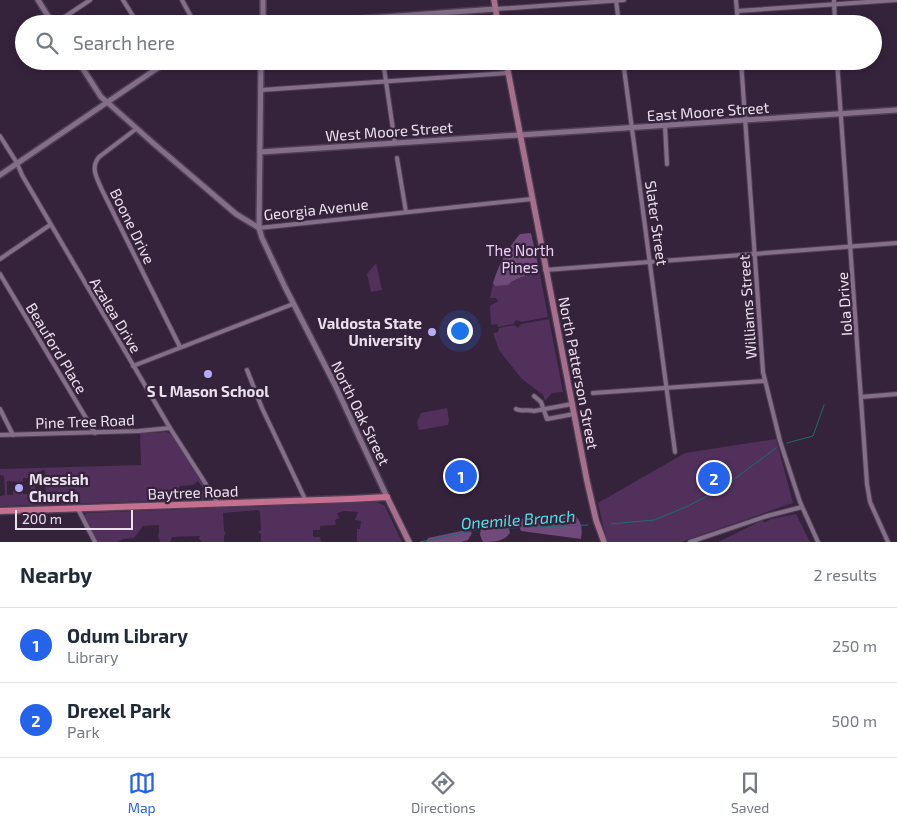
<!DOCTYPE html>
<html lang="en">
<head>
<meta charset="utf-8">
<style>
  :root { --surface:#fff; --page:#f2f2f3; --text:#1f2937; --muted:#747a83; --line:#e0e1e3; --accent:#2563eb }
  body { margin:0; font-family:"Exo 2",sans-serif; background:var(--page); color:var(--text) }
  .scale { position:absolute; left:15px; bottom:12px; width:118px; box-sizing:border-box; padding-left:5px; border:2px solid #ece0ef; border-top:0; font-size:14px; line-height:18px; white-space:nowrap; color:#ece0ef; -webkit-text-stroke:4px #35233b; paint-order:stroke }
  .you { position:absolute; left:459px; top:330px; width:18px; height:18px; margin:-12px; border:4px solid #fff; border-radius:50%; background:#1a73e8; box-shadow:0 0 0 8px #1a73e833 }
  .badge { display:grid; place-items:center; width:32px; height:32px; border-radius:50%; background:var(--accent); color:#fff; font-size:16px; font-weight:700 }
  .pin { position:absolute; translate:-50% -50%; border:2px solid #fff; box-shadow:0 1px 5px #0006 }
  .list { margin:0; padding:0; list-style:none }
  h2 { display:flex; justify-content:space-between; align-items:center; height:65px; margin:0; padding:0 20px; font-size:21px }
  h2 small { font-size:16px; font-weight:400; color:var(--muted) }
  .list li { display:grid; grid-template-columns:32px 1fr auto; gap:15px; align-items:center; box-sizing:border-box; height:75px; padding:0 20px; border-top:1px solid var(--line) }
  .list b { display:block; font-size:19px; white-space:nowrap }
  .list p { margin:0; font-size:16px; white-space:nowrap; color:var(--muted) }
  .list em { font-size:16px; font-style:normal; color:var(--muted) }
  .icon { flex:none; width:28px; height:28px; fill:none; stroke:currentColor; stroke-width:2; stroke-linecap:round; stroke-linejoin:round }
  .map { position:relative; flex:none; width:897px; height:542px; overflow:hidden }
  .search { position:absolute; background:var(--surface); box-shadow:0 2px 8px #0003; left:15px; right:15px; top:15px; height:55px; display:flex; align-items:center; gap:12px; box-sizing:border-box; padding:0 18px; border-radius:28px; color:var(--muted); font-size:19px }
  .sheet { height:215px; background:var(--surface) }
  nav { display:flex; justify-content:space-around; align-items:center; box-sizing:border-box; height:70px; border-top:1px solid var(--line); background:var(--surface); font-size:14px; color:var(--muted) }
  nav a { display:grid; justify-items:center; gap:2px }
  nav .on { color:var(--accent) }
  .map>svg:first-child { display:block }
  .green { fill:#51305b; fill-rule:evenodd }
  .forest { fill:#704a7b }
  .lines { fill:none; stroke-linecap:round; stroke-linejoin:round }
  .stream { stroke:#1f6b6e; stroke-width:1 }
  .minor-casing { stroke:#4e3e52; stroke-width:6 }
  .tertiary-casing { stroke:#4e3e52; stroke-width:8 }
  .secondary-casing { stroke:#4e3e52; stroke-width:8 }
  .primary-casing { stroke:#4e3e52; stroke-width:9 }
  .minor { stroke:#846e8a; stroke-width:4 }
  .tertiary { stroke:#846e8a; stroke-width:5 }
  .secondary { stroke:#a56f8d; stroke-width:5.5 }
  .primary { stroke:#c57090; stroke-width:6 }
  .poi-dot { fill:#b4acf9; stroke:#35233b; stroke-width:2 }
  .labels { text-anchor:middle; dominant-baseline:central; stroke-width:4.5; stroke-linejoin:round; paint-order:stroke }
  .street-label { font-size:15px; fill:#ece0ef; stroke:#35233b }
  .park-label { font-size:15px; fill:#f0cdfa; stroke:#35233b }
  .poi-label { font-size:15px; font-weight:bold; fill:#ece0ef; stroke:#35233b; text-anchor:end }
  .water-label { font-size:16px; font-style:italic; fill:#52e0e6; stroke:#35233b }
</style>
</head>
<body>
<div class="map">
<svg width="897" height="542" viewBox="0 0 897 542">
  <rect width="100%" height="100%" fill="#35233b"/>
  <!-- green -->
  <g class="green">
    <polygon points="376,263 382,290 371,292 367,274"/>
    <polygon points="539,269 548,317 521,322 517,320 513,324 498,327 497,324 491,325 490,306 498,301 496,298 490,298 493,283 495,286 511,282"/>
    <polygon points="549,319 563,392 552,393 545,401 543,395 521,378 499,350 493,333 498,332 499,328 514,325 518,328 521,324"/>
    <polygon points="447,408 449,420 448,425 419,430 417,422 421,413"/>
    <path d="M166 432 171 434 212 496 211 499 188 500 187 498V496H196L204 490 198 481 193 485 180 486 178 489H172V497H183L182 500 0 506V496L5 495 4 476 0 475V469L141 465 140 433ZM42 470H45L46 500H35V477ZM23 478H30L31 494H23V490L13 491V495H7V481L23 482Z"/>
    <polygon points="776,439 793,503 681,542 607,542 598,503 685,453"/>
    <polygon points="377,502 385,506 402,542 357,542 357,529 360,529 361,521 355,520 358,512 344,511 337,513 339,518 335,520 336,525 320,526 320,530 313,530 313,537 320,537 321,542 261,542 261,534 258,532 261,530 260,512 258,510 223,513 224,531 226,533 224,536 224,542 202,542 199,539 200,536 172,537 170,542 160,542 158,536 159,533 159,525 143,526 134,538 123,539 117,542 98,542 83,516 87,513"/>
    <polygon points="796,514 810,542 718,542 763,520 764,523 771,519"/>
  </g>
  <!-- forest -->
  <g class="forest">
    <path d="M531 233 539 269 511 282 508 285 495 286 493 283C499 264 507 249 520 234Z"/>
    <path d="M573 513C581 521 583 527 581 539L521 531 517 522 528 515H565Z"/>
    <path d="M502 522 508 524 510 533C503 542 494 542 483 542L480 535 481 526Z"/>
    <polygon points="466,530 472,533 468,540 461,542 426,542 428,538"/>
  </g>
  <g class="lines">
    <!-- stream -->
    <g class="stream">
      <polyline points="787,443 813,436 824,405"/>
      <polyline points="611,524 654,520 686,507 721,489 776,448"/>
      <polyline points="420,542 480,529 588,525"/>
    </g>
    <defs>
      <g id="minor">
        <polyline points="123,0 138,24"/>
        <polyline points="182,0 195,24"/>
        <polyline points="616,0 619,24"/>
        <polyline points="736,0 738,24"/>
        <polyline points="834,0 835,24"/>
        <polyline points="496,9 624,0"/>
        <polyline points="737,11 897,0"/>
        <polyline points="54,24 90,0"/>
        <polyline points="383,61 395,143"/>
        <polyline points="623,61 675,452"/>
        <polyline points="741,61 763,372 780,441 800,502 818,542"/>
        <polyline points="837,61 867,484 870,502 888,542"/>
        <polyline points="261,90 508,73"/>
        <polyline points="665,126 667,164"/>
        <path d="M136 129 99 157C90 168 97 178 102 190L180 347"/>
        <polyline points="0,136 17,163 22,175 170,428 218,503"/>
        <polyline points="397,158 406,212"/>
        <polyline points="259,228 532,199"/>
        <polyline points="0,259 50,225"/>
        <polyline points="545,270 897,243"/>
        <polyline points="0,274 95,433"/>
        <polyline points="133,366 293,304"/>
        <polyline points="247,370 262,408 306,501"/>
        <polyline points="593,393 764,381"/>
        <polyline points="534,396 541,402 547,419 574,414"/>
        <polyline points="861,397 897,394"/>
        <polyline points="0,409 13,435"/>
        <path d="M516 409C521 412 528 409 534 411L572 404"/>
        <polyline points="0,435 139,431 170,428"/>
        <polyline points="78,509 95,542"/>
        <polyline points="690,542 767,516 802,507"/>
      </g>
      <g id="tertiary">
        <polyline points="38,0 53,24"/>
        <polyline points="263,24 263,0"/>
        <polyline points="286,24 496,9"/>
        <polyline points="78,61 101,97 107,102 153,143 236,214 259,228"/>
        <polyline points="261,61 259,228 262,238 285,287 335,385 387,497"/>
        <polyline points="260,152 897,110"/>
        <polyline points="0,175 168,61"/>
      </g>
      <g id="secondary">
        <polyline points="494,0 498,24"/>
        <polyline points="506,61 587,481 596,520 604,542"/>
        <polyline points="387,497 409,542"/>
      </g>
      <polyline id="primary" points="0,511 350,499 387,497"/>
    </defs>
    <!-- minor casing -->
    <use href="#minor" class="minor-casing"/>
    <!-- tertiary casing -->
    <use href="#tertiary" class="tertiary-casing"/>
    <!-- secondary casing -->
    <use href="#secondary" class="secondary-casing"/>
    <!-- primary casing -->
    <use href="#primary" class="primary-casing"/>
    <!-- minor -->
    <use href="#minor" class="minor"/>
    <!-- tertiary -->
    <use href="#tertiary" class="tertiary"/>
    <!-- secondary -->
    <use href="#secondary" class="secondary"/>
    <!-- primary -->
    <use href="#primary" class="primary"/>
  </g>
  <!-- markers -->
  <g class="poi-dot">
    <circle cx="432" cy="332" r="5"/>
    <circle cx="208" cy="374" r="5"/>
    <circle cx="19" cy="488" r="5"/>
  </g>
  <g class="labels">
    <!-- street labels -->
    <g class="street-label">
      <text transform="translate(708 111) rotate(-4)">East Moore Street</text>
      <text transform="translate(389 131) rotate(-4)">West Moore Street</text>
      <text transform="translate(316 209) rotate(-6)">Georgia Avenue</text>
      <text transform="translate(657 223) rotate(82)">Slater Street</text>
      <text transform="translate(133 226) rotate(64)">Boone Drive</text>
      <text transform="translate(844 304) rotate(-94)">Iola Drive</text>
      <text transform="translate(747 307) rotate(-94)">Williams Street</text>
      <text transform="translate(116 315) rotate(59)">Azalea Drive</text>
      <text transform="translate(57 348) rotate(59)">Beauford Place</text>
      <text transform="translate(579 373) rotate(79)">North Patterson Street</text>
      <text transform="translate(361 413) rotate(64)">North Oak Street</text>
      <text transform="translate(85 421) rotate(-2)">Pine Tree Road</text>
      <text transform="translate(193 492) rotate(-2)">Baytree Road</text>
    </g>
    <!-- park labels -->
    <g class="park-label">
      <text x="520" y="250">The North<tspan x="520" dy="17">Pines</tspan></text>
    </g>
    <!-- poi labels -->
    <g class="poi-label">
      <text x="422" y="323">Valdosta State<tspan x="422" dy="17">University</tspan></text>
      <text x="208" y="391" text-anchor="middle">S L Mason School</text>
      <text x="29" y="479" text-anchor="start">Messiah<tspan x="29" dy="17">Church</tspan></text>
    </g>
    <!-- water labels -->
    <g class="water-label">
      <text transform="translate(518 519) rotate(-4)">Onemile Branch</text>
    </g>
  </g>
</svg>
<div class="scale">200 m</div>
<div class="you"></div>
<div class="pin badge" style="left:461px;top:476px">1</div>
<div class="pin badge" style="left:714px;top:478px">2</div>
<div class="search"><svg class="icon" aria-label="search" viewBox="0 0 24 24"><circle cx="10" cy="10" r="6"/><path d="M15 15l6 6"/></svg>Search here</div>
</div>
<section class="sheet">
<h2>Nearby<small>2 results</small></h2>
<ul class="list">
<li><span class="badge">1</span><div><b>Odum Library</b><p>Library</p></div><em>250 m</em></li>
<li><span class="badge">2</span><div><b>Drexel Park</b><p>Park</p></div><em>500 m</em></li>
</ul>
</section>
<nav>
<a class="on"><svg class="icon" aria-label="map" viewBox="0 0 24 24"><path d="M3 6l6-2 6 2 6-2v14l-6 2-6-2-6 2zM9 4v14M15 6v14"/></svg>Map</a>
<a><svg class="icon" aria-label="directions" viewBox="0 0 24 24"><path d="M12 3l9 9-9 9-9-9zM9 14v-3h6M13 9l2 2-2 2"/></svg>Directions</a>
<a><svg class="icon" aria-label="saved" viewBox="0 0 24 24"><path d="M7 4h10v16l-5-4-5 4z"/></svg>Saved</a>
</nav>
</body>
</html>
